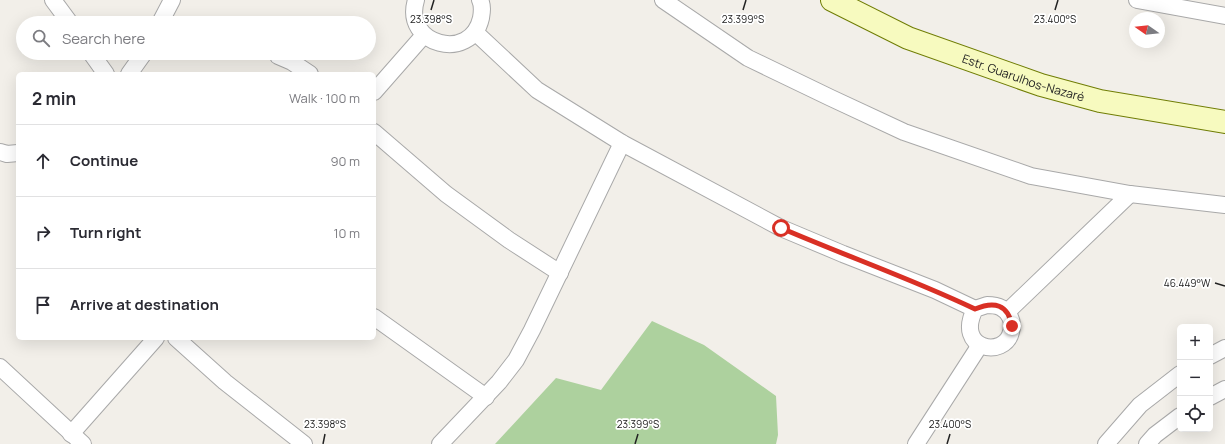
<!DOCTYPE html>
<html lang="en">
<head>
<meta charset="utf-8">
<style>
  :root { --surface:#fff; --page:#f7f7f7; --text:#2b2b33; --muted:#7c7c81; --line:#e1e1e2 }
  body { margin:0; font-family:Manrope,sans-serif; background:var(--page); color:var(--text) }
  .controls { position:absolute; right:12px; bottom:12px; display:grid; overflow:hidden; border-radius:6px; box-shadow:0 4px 16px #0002 }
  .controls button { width:36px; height:36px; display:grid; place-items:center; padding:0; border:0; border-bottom:1px solid var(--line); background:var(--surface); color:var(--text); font:20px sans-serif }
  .compass { position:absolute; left:1129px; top:12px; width:36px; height:36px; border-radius:50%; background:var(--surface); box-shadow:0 4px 16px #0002; rotate:284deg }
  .stop { position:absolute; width:12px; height:12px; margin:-9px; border:3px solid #d93025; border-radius:50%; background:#fff }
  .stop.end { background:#d93025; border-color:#fff; box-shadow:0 1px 4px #0008 }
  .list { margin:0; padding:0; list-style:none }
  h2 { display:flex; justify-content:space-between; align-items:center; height:52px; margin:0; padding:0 16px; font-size:17px }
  h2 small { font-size:13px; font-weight:400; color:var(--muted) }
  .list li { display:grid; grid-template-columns:26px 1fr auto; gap:12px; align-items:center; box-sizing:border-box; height:72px; padding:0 16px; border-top:1px solid var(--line) }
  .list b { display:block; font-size:15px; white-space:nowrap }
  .list em { font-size:13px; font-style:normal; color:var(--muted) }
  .icon { flex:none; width:22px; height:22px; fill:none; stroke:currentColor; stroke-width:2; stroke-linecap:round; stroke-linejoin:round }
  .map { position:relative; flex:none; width:1225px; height:444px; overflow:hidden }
  .search { position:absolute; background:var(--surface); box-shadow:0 4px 16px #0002; left:16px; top:16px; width:360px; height:44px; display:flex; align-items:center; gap:10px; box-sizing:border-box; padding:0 14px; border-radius:22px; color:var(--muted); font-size:15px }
  .panel { position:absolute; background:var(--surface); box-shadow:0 4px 16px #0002; left:16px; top:72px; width:360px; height:268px; border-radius:6px }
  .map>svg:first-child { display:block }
  .forest { fill:#add19e }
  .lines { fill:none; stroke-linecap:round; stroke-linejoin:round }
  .street-casing { stroke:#a9a9a9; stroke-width:18 }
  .secondary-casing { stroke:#707d05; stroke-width:24 }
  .street { stroke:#fff; stroke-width:16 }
  .secondary { stroke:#f7fabf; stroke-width:22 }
  .route { stroke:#d93025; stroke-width:5 }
  .ticks { fill:none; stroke:#222; stroke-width:1.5 }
  .labels { text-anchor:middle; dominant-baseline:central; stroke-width:3.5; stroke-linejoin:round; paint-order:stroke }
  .street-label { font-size:12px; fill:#222; stroke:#fff }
  .ticks-label { font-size:10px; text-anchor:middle; fill:#222; stroke:#fff; stroke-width:3.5; stroke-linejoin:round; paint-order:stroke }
</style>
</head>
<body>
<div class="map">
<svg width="1225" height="444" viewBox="0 0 1225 444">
  <rect width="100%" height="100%" fill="#f2efe9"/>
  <!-- forest -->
  <polygon class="forest" points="652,321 704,345 776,396 778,435 776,444 495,444 556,378 601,390"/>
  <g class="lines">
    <defs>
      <g id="street">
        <polyline points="53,0 70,23"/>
        <path d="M416 0C402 45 471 63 481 18 482 12 483 6 480 0"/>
        <polyline points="663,0 748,58 831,98 904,132 1031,176 1130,194 1225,205"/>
        <polyline points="1137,0 1225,16"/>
        <polyline points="160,23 172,0"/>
        <polyline points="475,32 537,90 622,143 781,228 843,254 935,290 975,309"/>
        <polyline points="91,53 106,74"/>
        <polyline points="278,56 292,62 310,74"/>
        <polyline points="129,74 144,53"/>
        <polyline points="374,92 424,35"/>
        <polyline points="374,132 446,194 509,240 560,273"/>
        <polyline points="0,152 7,154 18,153"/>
        <path d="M987 305C997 305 1005 307 1010 317 1012 321 1013 326 1011 332 1005 359 954 350 975 309Z"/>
        <polyline points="1007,312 1130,194"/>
        <polyline points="374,317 486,397"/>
        <polyline points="176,338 225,382 304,444"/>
        <polyline points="1210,356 1225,348"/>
        <polyline points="0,367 83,444"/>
        <polyline points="1210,397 1225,389"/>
        <polyline points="71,434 156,338"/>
        <polyline points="440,444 499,382 516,360 532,330 622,143"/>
        <polyline points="916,444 980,345"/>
        <polyline points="1106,444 1140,405 1180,374"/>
        <polyline points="1147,444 1155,435 1180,416"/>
      </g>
      <g id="secondary">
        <path id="s1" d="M832 0 908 38 1041 85 1100 101 1225 122"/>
      </g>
    </defs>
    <!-- street casing -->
    <use href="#street" class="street-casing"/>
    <!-- secondary casing -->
    <use href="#secondary" class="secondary-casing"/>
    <!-- street -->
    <use href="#street" class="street"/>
    <!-- secondary -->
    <use href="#secondary" class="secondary"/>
  </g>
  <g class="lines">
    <!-- route -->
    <path class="route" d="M781 228C846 256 912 279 975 309 994 301 1008 304 1012 326"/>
  </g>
  <!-- ticks -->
  <path class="ticks" d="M431 10 434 0M743 10 746 0M1055 10 1058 0M1215 283 1225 286M323 444 325 434M635 444 638 434M947 444 950 434"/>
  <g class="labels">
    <!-- street labels -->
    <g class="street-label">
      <text stroke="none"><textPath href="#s1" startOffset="207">Estr. Guarulhos-Nazaré</textPath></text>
    </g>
  </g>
  <g class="ticks-label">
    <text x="431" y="23">23.398°S</text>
    <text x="743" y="23">23.399°S</text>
    <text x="1055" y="23">23.400°S</text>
    <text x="1187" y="287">46.449°W</text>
    <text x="325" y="428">23.398°S</text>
    <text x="638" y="428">23.399°S</text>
    <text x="950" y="428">23.400°S</text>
  </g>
</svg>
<div class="controls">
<button>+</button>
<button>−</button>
<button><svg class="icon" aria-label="locate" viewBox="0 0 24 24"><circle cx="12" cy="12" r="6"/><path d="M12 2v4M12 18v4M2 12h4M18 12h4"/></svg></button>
</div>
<svg class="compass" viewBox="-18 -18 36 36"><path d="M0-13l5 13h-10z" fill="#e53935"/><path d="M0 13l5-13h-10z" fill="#7c7c81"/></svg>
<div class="stop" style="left:781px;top:228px"></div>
<div class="stop end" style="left:1012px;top:326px"></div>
<div class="search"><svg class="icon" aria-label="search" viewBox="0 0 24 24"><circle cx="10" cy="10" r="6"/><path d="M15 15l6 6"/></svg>Search here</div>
<section class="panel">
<h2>2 min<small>Walk · 100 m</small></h2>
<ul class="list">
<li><svg class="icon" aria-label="ahead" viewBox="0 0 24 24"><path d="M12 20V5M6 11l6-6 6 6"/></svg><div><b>Continue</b></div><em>90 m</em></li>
<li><svg class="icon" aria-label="right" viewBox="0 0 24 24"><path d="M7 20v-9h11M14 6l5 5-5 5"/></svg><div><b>Turn right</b></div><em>10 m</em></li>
<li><svg class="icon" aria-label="arrive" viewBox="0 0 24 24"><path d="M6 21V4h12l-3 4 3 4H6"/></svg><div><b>Arrive at destination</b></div></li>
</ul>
</section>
</div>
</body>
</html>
